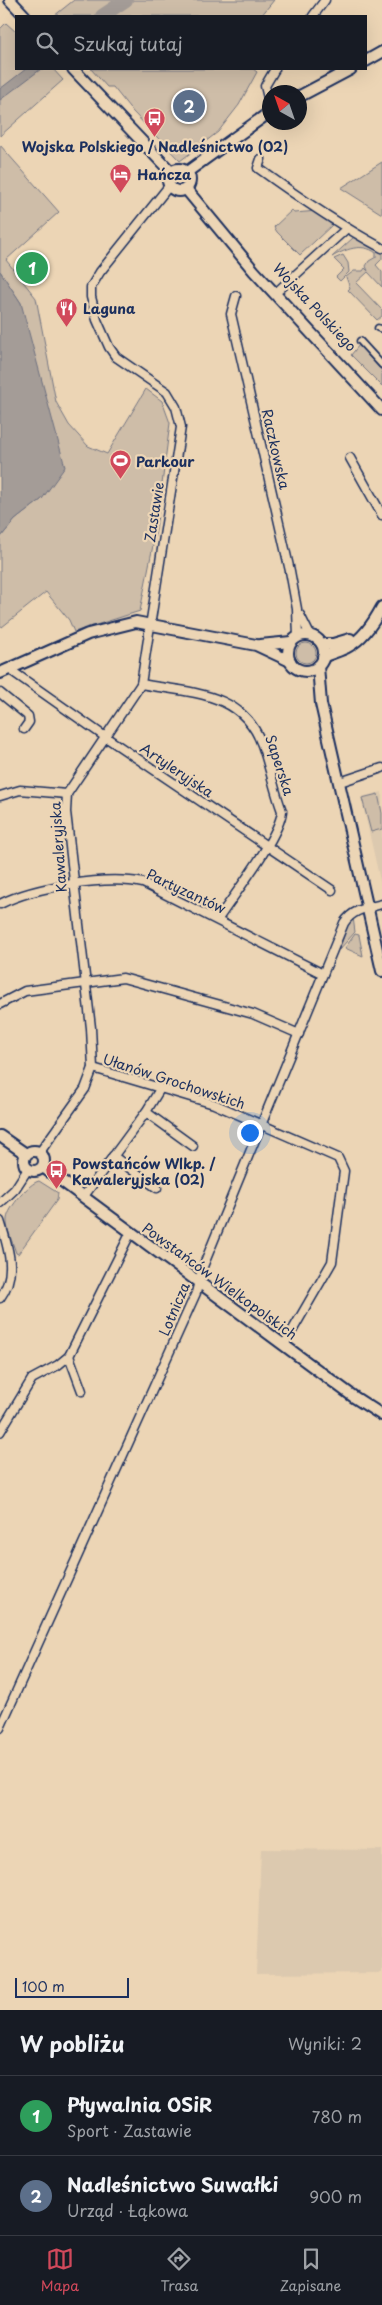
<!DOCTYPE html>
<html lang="pl">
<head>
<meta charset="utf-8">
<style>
  :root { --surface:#171b24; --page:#20242c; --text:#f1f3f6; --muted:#9ea1a6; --line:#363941; --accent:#d1495b }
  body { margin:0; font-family:"Playpen Sans",sans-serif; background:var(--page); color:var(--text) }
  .compass { position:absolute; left:262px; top:85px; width:45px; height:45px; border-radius:50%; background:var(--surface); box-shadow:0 5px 20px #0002; rotate:320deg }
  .scale { position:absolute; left:15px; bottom:12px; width:114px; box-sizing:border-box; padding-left:5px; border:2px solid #1b2f5e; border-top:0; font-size:14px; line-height:18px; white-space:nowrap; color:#1b2f5e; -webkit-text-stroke:4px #ecd5b5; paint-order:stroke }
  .you { position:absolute; left:249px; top:1132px; width:18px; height:18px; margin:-12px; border:4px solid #fff; border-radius:50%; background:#1a73e8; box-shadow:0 0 0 8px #1a73e833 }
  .badge { display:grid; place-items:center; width:32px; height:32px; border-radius:50%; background:var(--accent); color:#fff; font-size:16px; font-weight:700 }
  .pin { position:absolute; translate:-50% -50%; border:2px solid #fff; box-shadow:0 1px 5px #0006 }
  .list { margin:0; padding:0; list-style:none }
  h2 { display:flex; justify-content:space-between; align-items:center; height:65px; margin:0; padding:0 20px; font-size:21px }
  h2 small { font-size:16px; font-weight:400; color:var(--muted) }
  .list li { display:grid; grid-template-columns:32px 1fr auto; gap:15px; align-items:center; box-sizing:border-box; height:80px; padding:0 20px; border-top:1px solid var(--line) }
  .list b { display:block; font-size:19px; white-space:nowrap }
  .list p { margin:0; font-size:16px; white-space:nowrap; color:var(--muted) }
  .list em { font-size:16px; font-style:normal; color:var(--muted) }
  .icon { flex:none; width:28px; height:28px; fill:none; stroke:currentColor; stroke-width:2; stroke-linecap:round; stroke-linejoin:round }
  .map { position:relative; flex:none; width:382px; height:2010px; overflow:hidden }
  .search { position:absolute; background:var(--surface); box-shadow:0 5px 20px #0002; left:15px; right:15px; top:15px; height:55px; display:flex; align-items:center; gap:12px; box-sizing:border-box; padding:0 18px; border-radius:0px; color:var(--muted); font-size:19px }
  .sheet { height:225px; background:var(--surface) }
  nav { display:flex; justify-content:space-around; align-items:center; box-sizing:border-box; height:70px; border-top:1px solid var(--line); background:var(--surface); font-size:14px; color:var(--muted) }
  nav a { display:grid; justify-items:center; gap:2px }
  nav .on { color:var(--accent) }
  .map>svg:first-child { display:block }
  .built { fill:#dcc9af }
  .green { fill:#cebda8; stroke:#747683 }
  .water { fill:#a49c97; stroke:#6d7080 }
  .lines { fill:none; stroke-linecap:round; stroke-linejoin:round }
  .river { stroke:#a49c97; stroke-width:14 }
  .pedestrian-casing { stroke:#1b2f5e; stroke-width:9 }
  .minor-casing { stroke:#1b2f5e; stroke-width:11 }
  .tertiary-casing { stroke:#1b2f5e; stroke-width:14 }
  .pedestrian { stroke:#ecd5b5; stroke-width:5.5 }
  .minor { stroke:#ecd5b5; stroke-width:8 }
  .tertiary { stroke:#ecd5b5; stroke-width:10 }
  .labels { text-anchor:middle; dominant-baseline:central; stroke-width:4.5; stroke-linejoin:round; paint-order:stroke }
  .poi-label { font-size:14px; font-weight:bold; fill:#1b2f5e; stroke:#ecd5b5; text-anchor:start }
  .street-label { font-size:14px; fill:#1b2f5e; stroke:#ecd5b5 }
</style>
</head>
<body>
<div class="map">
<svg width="382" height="2010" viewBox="0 0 382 2010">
  <rect width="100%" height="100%" fill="#ecd5b5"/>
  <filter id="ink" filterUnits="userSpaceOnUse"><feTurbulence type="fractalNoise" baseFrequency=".02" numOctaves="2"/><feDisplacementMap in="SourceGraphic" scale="10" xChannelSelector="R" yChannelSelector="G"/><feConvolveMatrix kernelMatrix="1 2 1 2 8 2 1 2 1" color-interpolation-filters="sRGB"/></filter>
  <g filter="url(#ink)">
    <!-- built -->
    <g class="built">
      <polygon points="382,792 382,889 361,797"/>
      <polygon points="261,1849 382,1850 382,1973 256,1974"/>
    </g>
    <!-- green -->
    <g class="green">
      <polygon points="74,0 274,0 261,16 54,16"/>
      <polygon points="6,23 16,32 16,69 53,69 63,80 0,136 0,29"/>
      <polygon points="91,69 253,69 257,72 239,105 218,132 180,161 133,112 113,87 107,87"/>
      <polygon points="0,145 59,212 6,260 36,298 56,402 69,425 88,446 107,454 146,389 162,401 170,423 156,530 140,611 74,632 69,620 46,592 2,627 0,624 0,538 15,520 42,499 21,303 0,271"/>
      <polygon points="382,162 382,214 341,188"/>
      <polygon points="292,210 294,213 318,211 321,216 332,225 300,255 277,232 274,227"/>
      <path d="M354 237 374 249 382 251V259L376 265 382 272V287L368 272 356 283 382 310V316L377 320 348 290 350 288 346 277 354 271H363L365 268 368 271 366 266 369 261 376 257V253C362 242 344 250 332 257Z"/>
      <polygon points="343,255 348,263 349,272 340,281 336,277 344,269 334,259"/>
      <polygon points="359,345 382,371 382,386 351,355"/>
      <circle cx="306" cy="653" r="10"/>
      <polygon points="378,794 382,813 382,829 371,832 362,798"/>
      <polygon points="353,917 355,932 339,950 348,924"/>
      <polygon points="355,934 359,935 363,956 345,948"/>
      <path d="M39 1181 58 1193 57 1200 18 1254 16 1253C13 1243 6 1229 7 1219 8 1208 29 1183 39 1181Z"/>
    </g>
    <!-- water -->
    <g class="water">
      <polygon points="26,69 41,69 0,100 0,89"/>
      <polygon points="0,271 21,303 65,467 42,499 15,520 0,538"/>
    </g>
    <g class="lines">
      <!-- river -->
      <polyline class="river" points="102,16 126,0"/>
      <defs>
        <g id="pedestrian">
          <polyline points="378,328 382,329"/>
          <polyline points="360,341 382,365"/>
        </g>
        <g id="minor">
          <polyline points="313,16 325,0"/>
          <polyline points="270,106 265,86 275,69"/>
          <path d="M261 159 258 168C298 197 339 225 382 248"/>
          <polyline points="280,289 346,229"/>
          <polyline points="236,296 231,314 290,571 297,609 298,637"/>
          <polyline points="350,458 382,515"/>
          <polyline points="300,615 310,635"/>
          <polyline points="9,669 104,736 332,890"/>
          <path d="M141 684C189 693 243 691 262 745 270 767 274 790 282 811 280 836 234 895 218 919"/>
          <polyline points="0,693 28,716 29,722 24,729"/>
          <polyline points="340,782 382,768"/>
          <polyline points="0,796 20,790 67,794"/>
          <path d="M0 904C34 887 106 875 143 883L323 974"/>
          <polyline points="0,1004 25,991 123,978 253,1014 299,1034"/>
          <polyline points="93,1068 214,1104 338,1158 344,1171 332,1262 284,1345"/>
          <polyline points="146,1112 193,1146"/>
          <polyline points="40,1152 85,1089 93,1068 91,1028 66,812 67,794 141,684 181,427 176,407 167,392 116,357 109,347 97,320 91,297 91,287 100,272 169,186"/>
          <polyline points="113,1156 157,1188"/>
          <polyline points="84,1196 146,1112 160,1089"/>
          <polyline points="0,1203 15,1189 28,1169"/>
          <path d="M0 1221C8 1247 18 1274 0 1298"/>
          <polyline points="69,1356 82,1391"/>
          <polyline points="0,1432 32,1379 58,1365 69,1356 131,1232"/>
          <path d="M0 1728 196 1293 202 1269 344 923C353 909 367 908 382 904"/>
        </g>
        <g id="tertiary">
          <polyline points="10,0 25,16"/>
          <polyline points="366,61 382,52"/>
          <polyline points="73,69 171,172"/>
          <polyline points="300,96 351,69"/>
          <circle cx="179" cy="180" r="11"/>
          <polyline points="187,172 270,112"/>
          <polyline points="186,189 254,271 382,410"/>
          <circle cx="306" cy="653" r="18"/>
          <polyline points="322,644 333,644 350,639"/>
          <polyline points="260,645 291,642"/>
          <path d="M323 657C331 653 341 651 349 646 364 638 374 622 382 607"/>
          <polyline points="318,666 321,704 382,971"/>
          <polyline points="0,673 88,634 136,622 256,645 290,661"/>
          <polyline points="0,1136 26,1154"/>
          <circle cx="34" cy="1161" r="10"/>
          <polyline points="43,1167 354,1397 382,1415"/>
        </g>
      </defs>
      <!-- pedestrian casing -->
      <use href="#pedestrian" class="pedestrian-casing"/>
      <!-- minor casing -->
      <use href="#minor" class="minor-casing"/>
      <!-- tertiary casing -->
      <use href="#tertiary" class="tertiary-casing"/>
      <!-- pedestrian -->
      <use href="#pedestrian" class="pedestrian"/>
      <!-- minor -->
      <use href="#minor" class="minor"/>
      <!-- tertiary -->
      <use href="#tertiary" class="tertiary"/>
    </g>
  </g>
  <!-- icons -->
  <defs>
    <symbol id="bus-pin" viewBox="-11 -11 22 30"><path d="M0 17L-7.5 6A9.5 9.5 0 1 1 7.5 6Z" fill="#d1495b" stroke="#ecd5b5"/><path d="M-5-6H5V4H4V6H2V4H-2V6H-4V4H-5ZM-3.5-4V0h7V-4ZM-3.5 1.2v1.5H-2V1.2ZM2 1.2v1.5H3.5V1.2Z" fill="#fff"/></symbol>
    <symbol id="hotel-pin" viewBox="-11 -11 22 30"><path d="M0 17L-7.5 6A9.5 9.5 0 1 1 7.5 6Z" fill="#d1495b" stroke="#ecd5b5"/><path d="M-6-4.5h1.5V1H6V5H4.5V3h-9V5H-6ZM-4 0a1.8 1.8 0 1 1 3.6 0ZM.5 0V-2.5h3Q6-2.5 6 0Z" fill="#fff"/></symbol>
    <symbol id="restaurant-pin" viewBox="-11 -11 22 30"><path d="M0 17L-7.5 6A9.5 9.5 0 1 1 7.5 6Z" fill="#d1495b" stroke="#ecd5b5"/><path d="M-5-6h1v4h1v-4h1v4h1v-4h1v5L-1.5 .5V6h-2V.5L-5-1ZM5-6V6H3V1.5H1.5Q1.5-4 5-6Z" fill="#fff"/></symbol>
    <symbol id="stadium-pin" viewBox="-11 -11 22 30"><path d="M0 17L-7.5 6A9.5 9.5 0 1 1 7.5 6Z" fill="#d1495b" stroke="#ecd5b5"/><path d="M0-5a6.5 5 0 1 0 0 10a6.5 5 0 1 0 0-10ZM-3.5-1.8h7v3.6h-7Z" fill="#fff"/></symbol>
  </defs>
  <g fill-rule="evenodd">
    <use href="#bus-pin" x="142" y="106" width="25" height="34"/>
    <use href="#hotel-pin" x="108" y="162" width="25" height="34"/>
    <use href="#restaurant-pin" x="54" y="296" width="25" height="34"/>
    <use href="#stadium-pin" x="108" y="448" width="25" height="34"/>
    <use href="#bus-pin" x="44" y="1158" width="25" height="34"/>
  </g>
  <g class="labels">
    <!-- poi labels -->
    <g class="poi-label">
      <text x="155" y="146" text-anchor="middle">Wojska Polskiego / Nadleśnictwo (02)</text>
      <text x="137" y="174">Hańcza</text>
      <text x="83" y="308">Laguna</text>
      <text x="136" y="461">Parkour</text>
      <text x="72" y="1163">Powstańców Wlkp. /<tspan x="72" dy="16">Kawaleryjska (02)</tspan></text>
    </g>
    <!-- street labels -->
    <g class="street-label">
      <text transform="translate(315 307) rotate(47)">Wojska Polskiego</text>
      <text transform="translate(276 449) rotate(77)">Raczkowska</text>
      <text transform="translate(154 512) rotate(-81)">Zastawie</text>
      <text transform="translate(280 765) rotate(72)">Saperska</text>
      <text transform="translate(177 770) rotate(34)">Artyleryjska</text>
      <text transform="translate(58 847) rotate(-94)">Kawaleryjska</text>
      <text transform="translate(186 891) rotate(25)">Partyzantów</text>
      <text transform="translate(174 1081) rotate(18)">Ułanów Grochowskich</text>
      <text transform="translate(220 1281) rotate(36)">Powstańców Wielkopolskich</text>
      <text transform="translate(174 1309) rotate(-67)">Lotnicza</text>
    </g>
  </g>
</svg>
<svg class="compass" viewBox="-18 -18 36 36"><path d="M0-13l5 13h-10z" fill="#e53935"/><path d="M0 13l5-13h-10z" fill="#9ea1a6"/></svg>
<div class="scale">100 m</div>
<div class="you"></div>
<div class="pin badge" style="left:32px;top:268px;background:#2e9e5b">1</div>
<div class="pin badge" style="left:189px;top:106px;background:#5c6f8a">2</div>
<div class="search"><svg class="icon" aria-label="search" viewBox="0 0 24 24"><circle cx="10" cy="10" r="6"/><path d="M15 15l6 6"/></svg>Szukaj tutaj</div>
</div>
<section class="sheet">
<h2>W pobliżu<small>Wyniki: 2</small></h2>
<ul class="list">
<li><span class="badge" style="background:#2e9e5b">1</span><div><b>Pływalnia OSiR</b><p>Sport · Zastawie</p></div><em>780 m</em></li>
<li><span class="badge" style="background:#5c6f8a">2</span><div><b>Nadleśnictwo Suwałki</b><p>Urząd · Łąkowa</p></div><em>900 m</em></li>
</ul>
</section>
<nav>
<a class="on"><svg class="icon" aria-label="map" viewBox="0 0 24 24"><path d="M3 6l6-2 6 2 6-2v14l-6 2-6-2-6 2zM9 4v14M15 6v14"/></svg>Mapa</a>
<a><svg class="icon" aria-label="directions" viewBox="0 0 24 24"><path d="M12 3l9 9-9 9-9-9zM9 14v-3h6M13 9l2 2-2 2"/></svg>Trasa</a>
<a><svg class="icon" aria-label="saved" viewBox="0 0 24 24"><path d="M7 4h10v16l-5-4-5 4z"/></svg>Zapisane</a>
</nav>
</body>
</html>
